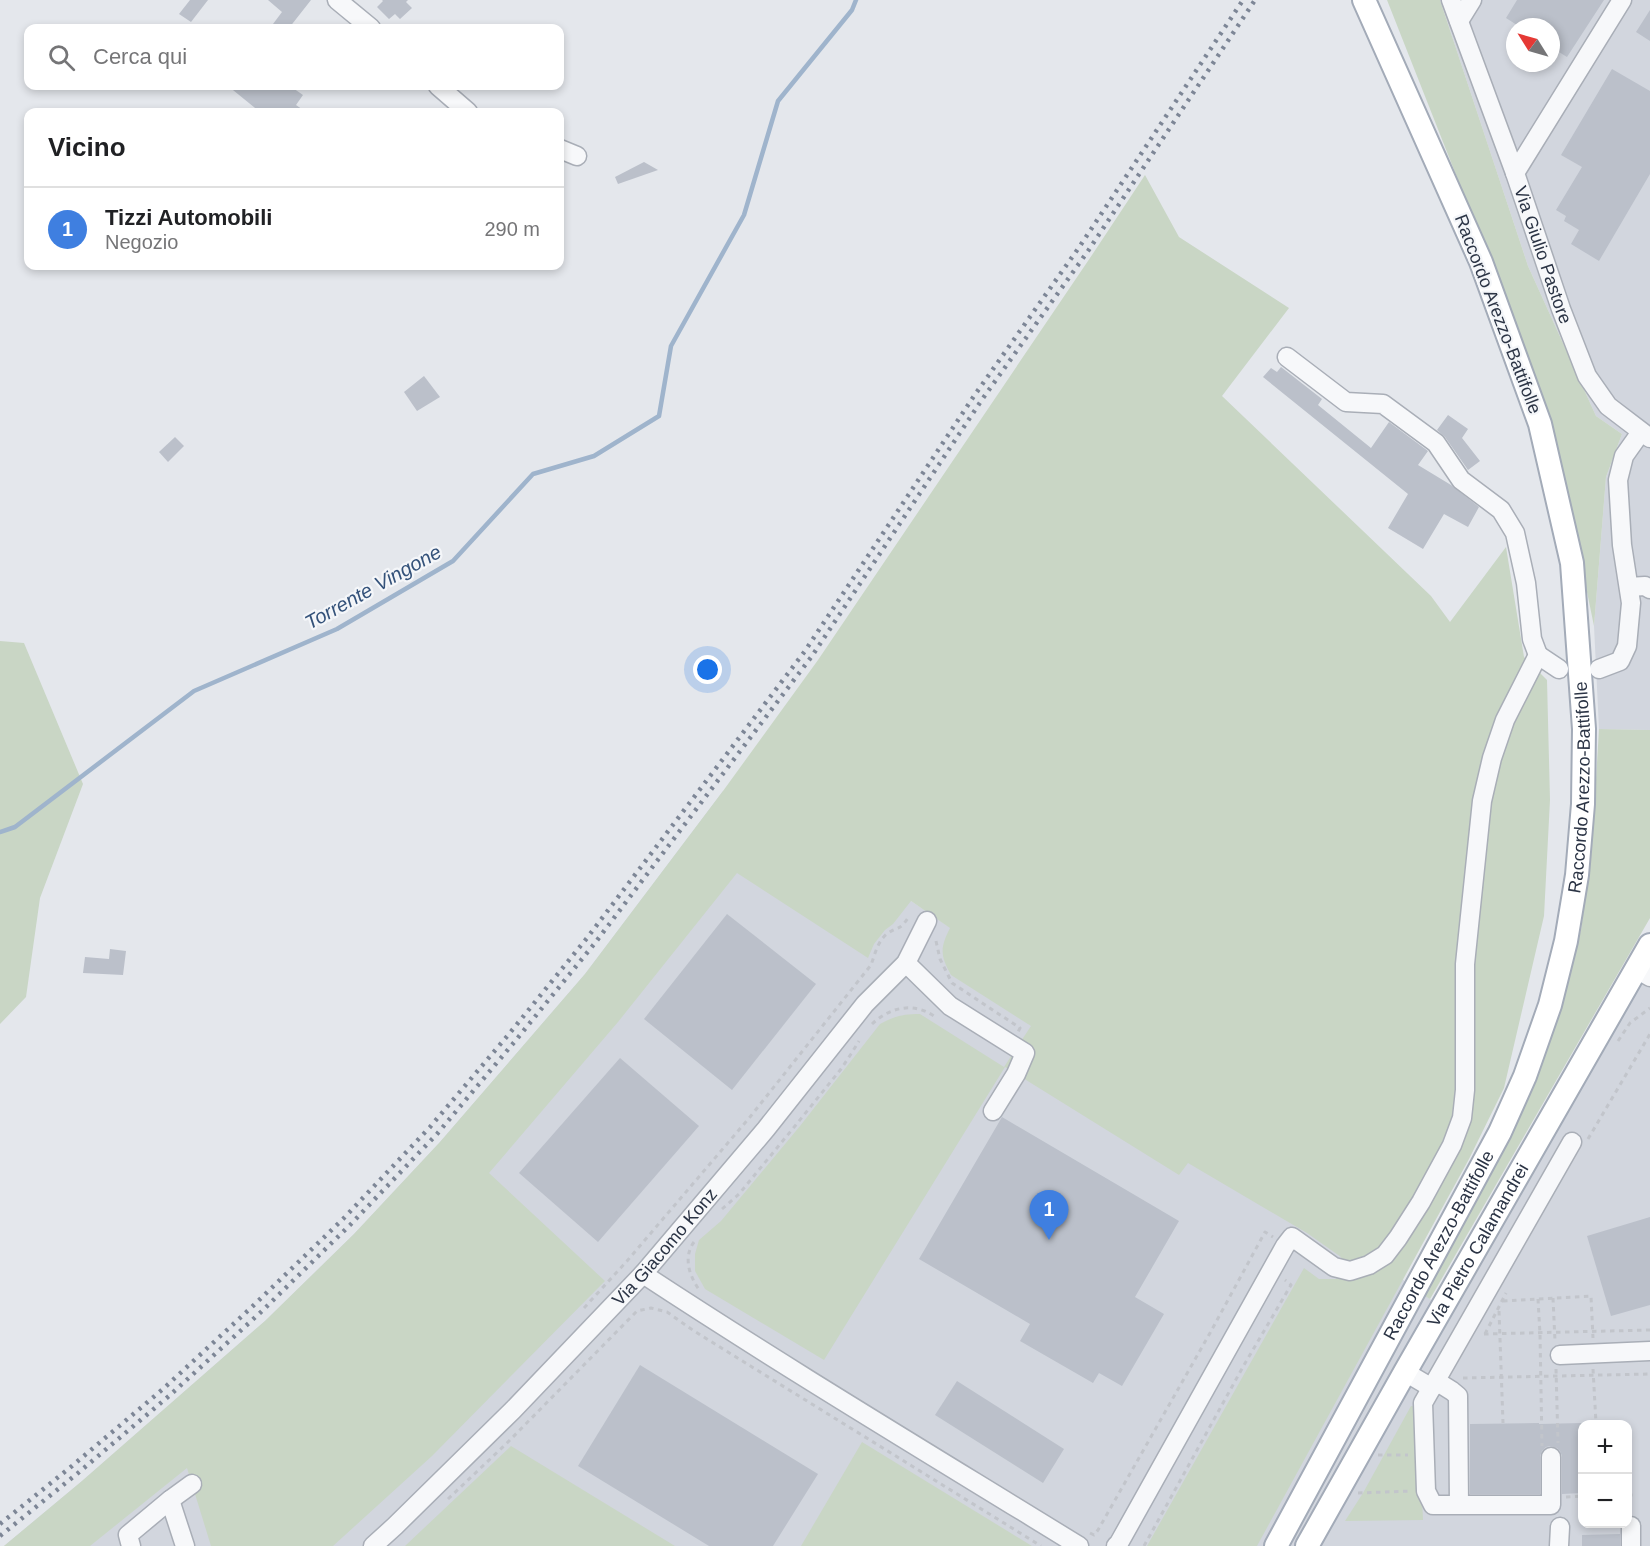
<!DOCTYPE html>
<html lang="it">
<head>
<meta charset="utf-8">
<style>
  :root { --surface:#fff; --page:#f2f2f2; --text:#202124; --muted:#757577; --line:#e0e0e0; --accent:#b45309 }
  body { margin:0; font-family:Arial,sans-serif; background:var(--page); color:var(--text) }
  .controls { position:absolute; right:18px; bottom:18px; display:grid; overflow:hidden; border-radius:12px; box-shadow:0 3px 9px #0003 }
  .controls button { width:54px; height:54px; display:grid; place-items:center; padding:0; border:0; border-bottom:2px solid var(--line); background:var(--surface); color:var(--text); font:30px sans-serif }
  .compass { position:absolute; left:1506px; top:18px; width:54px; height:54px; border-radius:50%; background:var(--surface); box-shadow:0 3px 9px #0003; rotate:307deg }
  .you { position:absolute; left:708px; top:670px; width:21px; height:21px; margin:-15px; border:4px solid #fff; border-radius:50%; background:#1a73e8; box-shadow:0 0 0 9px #1a73e833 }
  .badge { display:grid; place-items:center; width:39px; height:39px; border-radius:50%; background:var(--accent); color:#fff; font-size:20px; font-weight:700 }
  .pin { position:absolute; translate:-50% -50px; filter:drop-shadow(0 2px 3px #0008) }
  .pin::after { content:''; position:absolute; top:32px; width:21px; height:18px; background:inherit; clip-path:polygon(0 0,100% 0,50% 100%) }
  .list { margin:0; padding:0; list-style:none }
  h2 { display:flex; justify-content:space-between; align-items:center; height:78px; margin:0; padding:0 24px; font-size:26px }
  h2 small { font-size:20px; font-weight:400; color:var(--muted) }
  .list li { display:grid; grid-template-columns:39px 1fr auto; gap:18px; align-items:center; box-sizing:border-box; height:84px; padding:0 24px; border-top:2px solid var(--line) }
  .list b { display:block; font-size:22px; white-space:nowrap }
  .list p { margin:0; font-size:20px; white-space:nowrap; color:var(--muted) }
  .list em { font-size:20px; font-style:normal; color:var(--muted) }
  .icon { flex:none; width:33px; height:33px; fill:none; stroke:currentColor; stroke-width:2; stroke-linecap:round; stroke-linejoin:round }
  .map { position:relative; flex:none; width:1650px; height:1546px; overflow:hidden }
  .search { position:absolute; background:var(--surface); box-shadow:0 3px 9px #0003; left:24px; top:24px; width:540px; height:66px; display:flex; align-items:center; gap:15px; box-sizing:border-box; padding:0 21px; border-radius:12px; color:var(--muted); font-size:22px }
  .panel { position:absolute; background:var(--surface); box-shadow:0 3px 9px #0003; left:24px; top:108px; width:540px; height:162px; border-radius:12px }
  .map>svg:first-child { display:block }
  .built { fill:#d2d6de; fill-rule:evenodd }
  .green { fill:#c9d6c5 }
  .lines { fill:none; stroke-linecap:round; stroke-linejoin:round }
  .stream { stroke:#9fb4cc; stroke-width:4.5 }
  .building { fill:#bbc0ca }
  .minor-casing { stroke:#a9aeb7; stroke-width:21 }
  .major-casing { stroke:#a3abb8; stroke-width:26 }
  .path { stroke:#c2c5cb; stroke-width:3; stroke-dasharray:4.5 4.5; stroke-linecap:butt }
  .minor { stroke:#f7f8fa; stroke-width:18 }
  .major { stroke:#fff; stroke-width:22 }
  .rail { stroke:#7d8696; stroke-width:4.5; stroke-dasharray:3 6; stroke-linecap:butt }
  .labels { text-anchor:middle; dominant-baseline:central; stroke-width:4.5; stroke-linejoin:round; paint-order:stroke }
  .street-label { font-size:18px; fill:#2b3445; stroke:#f4f6f9 }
  .water-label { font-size:20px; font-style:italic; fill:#34527a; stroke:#f4f6f9 }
</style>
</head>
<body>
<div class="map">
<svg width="1650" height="1546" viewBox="0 0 1650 1546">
  <rect width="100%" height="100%" fill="#e4e7ec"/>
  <!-- built -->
  <g class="built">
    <path d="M1440 0H1650V730L1599 729 1594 626 1606 477 1622 434 1596 416 1528 266ZM1515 27H1551V63H1515Z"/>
    <path d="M723 791 911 901 951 928 1415 1289 1442 1307 1650 945V1546H4L82 1481 265 1321 354 1234 440 1142 585 974ZM1582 1424H1628V1524H1582Z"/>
  </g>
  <!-- green -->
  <g class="green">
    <polygon points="1387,0 1440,0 1528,266 1596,416 1622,434 1606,477 1594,626 1557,446 1520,337"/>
    <path d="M1145 175 1179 237 1289 308 1222 396 1431 596 1450 622 1506 547 1524 657 1547 680 1550 800 1544 916 1504 1088 1469 1159 1257 1546H1147L1304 1268 1319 1279H1336L1341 1257 1307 1233 1188 1163 1179 1175 1005 1067 824 1360 705 1289 695 1271V1254L699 1240 721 1221 800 1126 880 1024C895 1016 903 1014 920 1014L1004 1067 1031 1026 951 975C940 955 940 948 950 928L911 901 893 924 885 930 874 944 868 958 737 873 618 1022 489 1173 605 1281 432 1456 333 1546H211L187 1468 90 1546H4L82 1481 265 1321 354 1234 440 1142 585 974 723 791 818 660 1092 255Z"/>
    <polygon points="0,641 24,643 83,784 40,898 26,997 0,1024"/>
    <polygon points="1599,729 1650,730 1650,918 1430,1299 1423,1295 1513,1131 1551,1036 1581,930 1592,847"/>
    <polygon points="1411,1406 1418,1407 1423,1520 1345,1521 1363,1493"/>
    <polygon points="862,1442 1032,1546 801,1546"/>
    <polygon points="511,1446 675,1546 405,1546"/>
  </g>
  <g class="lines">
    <!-- stream -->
    <polyline class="stream" points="0,832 15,827 194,691 337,629 453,561 533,474 594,456 659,416 671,346 744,215 778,101 852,10 856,0"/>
  </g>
  <!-- building -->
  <g class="building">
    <polygon points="190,0 208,0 191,22 179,14"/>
    <polygon points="268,0 311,0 289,28 270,28 282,12"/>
    <polygon points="382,0 408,0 406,2 412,8 400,19 395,14 389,19 377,7 383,1"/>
    <polygon points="1517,0 1604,0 1567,57 1551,47 1551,27 1520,27 1506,18"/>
    <polygon points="1650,10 1650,41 1636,32"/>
    <polygon points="1612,69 1650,91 1650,174 1599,261 1571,244 1579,230 1564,221 1566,216 1556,210 1582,167 1561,155"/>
    <polygon points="228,86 290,86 303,95 296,105 306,112 260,112"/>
    <polygon points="644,162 658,170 618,184 615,177"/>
    <polygon points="1281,367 1322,399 1318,405 1371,448 1389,422 1428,451 1418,465 1451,485 1479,507 1468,527 1444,514 1423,549 1388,528 1408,494 1263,377 1271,368 1277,372"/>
    <polygon points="424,376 440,397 417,411 404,392"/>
    <polygon points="1448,415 1468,429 1462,438 1480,461 1468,470 1445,437 1437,430"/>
    <polygon points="175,437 184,446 168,462 159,452"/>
    <polygon points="727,914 816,984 732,1090 644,1019"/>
    <polygon points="110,949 126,951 123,975 83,973 85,957 109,959"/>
    <polygon points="620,1058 699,1126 598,1242 519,1173"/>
    <polygon points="1002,1117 1179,1221 1135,1297 1164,1314 1122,1386 1099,1373 1093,1383 1020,1341 1030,1324 919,1259"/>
    <polygon points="1650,1217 1650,1305 1611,1316 1587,1236"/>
    <polygon points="640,1365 818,1474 773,1546 709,1546 578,1466"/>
    <polygon points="957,1381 1064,1449 1043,1483 935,1415"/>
    <polygon points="1539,1423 1539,1424 1582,1423 1582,1493 1562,1494 1562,1456 1560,1451 1557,1448 1550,1446 1546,1447 1542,1451 1540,1456 1540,1494 1470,1494 1470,1424"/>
    <polygon points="1620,1534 1620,1546 1582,1546 1582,1535"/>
  </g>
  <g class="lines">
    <defs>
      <g id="minor">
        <polyline points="337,0 371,28"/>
        <polyline points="1451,0 1515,173"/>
        <path id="s1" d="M1622 0 1515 173 1561 309 1587 376 1608 406 1650 438"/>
        <polyline points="1459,21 1472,0"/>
        <polyline points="438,86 468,112"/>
        <polyline points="560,149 577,156"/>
        <polyline points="1287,357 1346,402 1383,404 1436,443 1461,480 1501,510 1515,533 1526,583 1532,639 1538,655"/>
        <polyline points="1629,587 1645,586 1650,589"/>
        <polyline points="1599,669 1620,661 1627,646 1631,603 1622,545 1618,480 1624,456 1641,432"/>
        <polyline points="906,963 950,1006 1025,1053 1016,1074 993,1111"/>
        <polyline points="1636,969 1650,977"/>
        <path d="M643 1274C786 1368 933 1456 1079 1546"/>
        <polyline points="1560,1355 1650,1351"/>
        <polyline points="1405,1372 1432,1388"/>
        <polyline points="1436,1381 1452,1391 1458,1396 1459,1504"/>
        <polyline points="1551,1457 1551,1505 1433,1505 1426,1491 1423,1403 1572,1142"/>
        <polyline points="170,1500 192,1484"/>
        <polyline points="1631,1526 1631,1546"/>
        <polyline points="131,1546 128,1535 170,1500 185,1546"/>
        <path id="s2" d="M373 1546 395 1526 513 1410 643 1274 766 1129 865 1004 906 963 927 921"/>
        <polyline points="1116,1546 1119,1543 1285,1246 1292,1237 1334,1267 1350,1271 1369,1265 1385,1255 1398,1238 1421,1202 1452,1145 1462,1118 1465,1090 1465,964 1482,801 1492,758 1505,720 1538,655 1559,669"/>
        <polyline points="1559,1546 1560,1527"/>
      </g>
      <g id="major">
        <path id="s3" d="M1276 1546 1500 1132 1525 1076 1550 1005 1566 941 1577 875 1583 804 1584 729 1572 563 1540 424 1481 262 1364 0"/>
        <path id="s4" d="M1307 1546 1405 1372 1650 945"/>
      </g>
    </defs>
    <!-- minor casing -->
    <use href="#minor" class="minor-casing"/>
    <!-- major casing -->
    <use href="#major" class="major-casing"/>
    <!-- path -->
    <g class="path">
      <polyline points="936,941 940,959 952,983 1020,1028 1018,1032"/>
      <path d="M872 1024C890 1007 913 1002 934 1016"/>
      <polyline points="1618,1041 1630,1023 1650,1008"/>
      <polyline points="1588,1139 1650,1034"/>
      <polyline points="722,1209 739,1194 795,1126 841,1069 851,1054 859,1041"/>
      <path d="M694 1242C683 1257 689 1276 700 1291"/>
      <polyline points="1553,1298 1555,1341"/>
      <polyline points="1538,1299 1540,1334 1542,1446"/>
      <polyline points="1503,1301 1591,1296 1593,1338"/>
      <path d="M584 1308 627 1261 750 1117 871 965C875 954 878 940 888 933 899 926 899 931 908 918"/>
      <polyline points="1499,1311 1503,1423"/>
      <polyline points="1484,1334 1650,1330"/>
      <polyline points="1485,1334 1506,1293"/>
      <polyline points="1556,1369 1558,1443"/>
      <polyline points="1593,1369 1596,1423"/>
      <polyline points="1463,1378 1650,1374"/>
      <polyline points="1378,1455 1408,1455"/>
      <polyline points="1358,1493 1411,1491"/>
      <polyline points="1628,1495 1634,1495"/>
      <polyline points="1566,1497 1582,1496"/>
      <polyline points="448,1499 507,1443 637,1311 651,1308 667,1312 694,1331 1041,1546"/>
      <polyline points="1090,1533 1094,1535 1098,1530 1210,1333 1265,1232 1273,1237"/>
      <polyline points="1144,1546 1244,1365 1291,1285 1285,1280"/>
    </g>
    <!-- minor -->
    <use href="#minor" class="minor"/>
    <!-- major -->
    <use href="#major" class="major"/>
    <!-- rail -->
    <g class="rail">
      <polyline points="0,1524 72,1466 163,1389 254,1305 343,1219 430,1127 509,1034 587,938 805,651 974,396 1080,246 1243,0"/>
      <polyline points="0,1536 78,1473 169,1396 261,1312 350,1225 437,1134 516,1040 595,943 812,656 981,401 1088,251 1255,0"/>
    </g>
  </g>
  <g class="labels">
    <!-- street labels -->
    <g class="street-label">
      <text stroke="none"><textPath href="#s1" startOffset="290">Via Giulio Pastore</textPath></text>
      <text transform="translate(1498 314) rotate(69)">Raccordo Arezzo-Battifolle</text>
      <text stroke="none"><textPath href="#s3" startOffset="828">Raccordo Arezzo-Battifolle</textPath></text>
      <text stroke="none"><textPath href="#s4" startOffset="346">Via Pietro Calamandrei</textPath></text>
      <text stroke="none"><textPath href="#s2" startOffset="418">Via Giacomo Konz</textPath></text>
      <text stroke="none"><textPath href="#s3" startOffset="342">Raccordo Arezzo-Battifolle</textPath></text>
    </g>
    <!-- water labels -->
    <g class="water-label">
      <text transform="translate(373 587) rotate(-29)">Torrente Vingone</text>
    </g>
  </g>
</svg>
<div class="controls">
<button>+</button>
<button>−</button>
</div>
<svg class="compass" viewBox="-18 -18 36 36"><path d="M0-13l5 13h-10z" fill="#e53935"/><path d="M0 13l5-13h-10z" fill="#757577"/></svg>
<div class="you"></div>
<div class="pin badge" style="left:1049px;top:1240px;background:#3f7fe0">1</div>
<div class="search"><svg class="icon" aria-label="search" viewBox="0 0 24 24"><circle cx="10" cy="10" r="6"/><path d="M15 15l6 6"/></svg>Cerca qui</div>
<section class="panel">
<h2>Vicino<small></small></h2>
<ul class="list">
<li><span class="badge" style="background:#3f7fe0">1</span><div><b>Tizzi Automobili</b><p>Negozio</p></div><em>290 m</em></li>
</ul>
</section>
</div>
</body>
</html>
